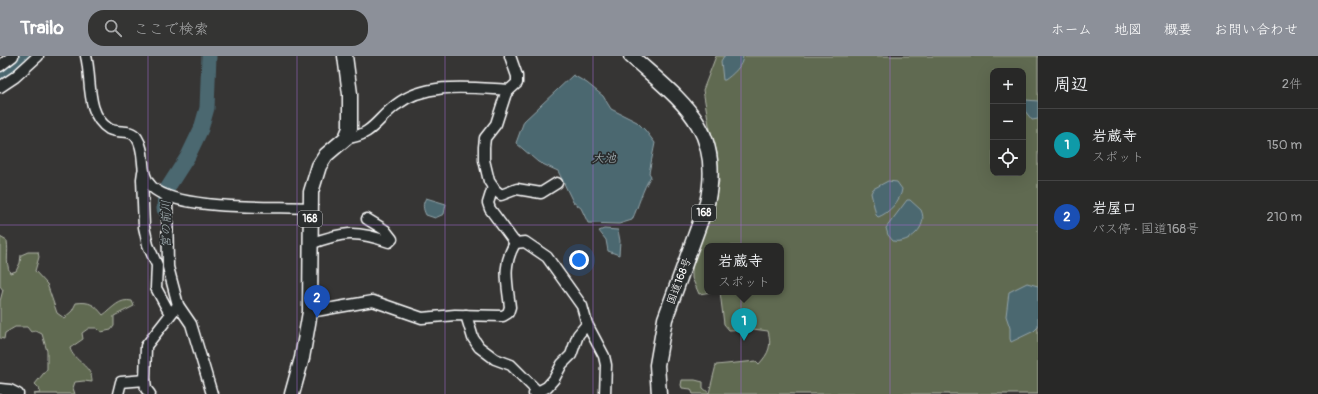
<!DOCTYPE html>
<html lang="ja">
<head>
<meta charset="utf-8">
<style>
  :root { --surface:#282827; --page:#343433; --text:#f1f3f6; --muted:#a5a6a7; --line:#444; --accent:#8c9099 }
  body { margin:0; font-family:Pangolin,"Klee One",sans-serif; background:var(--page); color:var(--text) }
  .controls { position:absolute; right:12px; top:12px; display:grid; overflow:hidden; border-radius:8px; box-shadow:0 4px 16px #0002 }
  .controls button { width:36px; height:36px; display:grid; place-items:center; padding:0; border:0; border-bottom:1px solid var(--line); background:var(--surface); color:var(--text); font:20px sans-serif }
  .you { position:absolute; left:579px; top:204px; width:14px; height:14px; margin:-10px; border:3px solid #fff; border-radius:50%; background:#1a73e8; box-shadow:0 0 0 6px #1a73e833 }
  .badge { display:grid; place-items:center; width:26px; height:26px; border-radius:50%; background:var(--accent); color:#fff; font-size:13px; font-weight:700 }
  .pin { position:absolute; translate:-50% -33px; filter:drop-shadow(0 1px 2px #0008) }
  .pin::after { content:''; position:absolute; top:21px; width:14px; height:12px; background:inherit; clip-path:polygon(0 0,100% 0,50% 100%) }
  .popup { position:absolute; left:704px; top:187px; width:80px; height:52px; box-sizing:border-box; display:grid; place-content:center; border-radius:8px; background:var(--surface); filter:drop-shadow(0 1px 3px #0005); font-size:13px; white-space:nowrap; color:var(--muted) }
  .popup b { font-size:15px; color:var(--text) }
  .popup::after { content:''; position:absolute; left:50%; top:100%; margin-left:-8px; border:8px solid transparent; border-top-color:var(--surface) }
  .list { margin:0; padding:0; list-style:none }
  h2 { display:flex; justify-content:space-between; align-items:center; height:52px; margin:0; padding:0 16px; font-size:17px }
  h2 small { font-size:13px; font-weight:400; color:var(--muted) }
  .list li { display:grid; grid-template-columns:26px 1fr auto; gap:12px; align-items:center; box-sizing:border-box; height:72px; padding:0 16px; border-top:1px solid var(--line) }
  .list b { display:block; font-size:15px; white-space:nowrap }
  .list p { margin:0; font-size:13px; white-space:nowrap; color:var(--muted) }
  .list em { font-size:13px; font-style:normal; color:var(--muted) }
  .icon { flex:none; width:22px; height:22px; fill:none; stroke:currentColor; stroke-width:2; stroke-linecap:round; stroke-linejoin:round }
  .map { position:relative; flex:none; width:1038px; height:338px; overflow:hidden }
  header { display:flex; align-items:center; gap:24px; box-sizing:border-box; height:56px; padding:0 20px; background:var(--accent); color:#fff }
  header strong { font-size:19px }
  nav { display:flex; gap:22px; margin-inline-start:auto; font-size:14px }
  .search { width:280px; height:36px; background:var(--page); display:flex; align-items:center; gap:10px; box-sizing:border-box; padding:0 14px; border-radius:16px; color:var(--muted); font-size:15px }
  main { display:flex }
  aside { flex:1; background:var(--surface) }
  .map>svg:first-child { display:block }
  .green { fill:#616a51; stroke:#b0b4a8; fill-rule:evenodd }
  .water { fill:#4b6770; stroke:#93a4a9 }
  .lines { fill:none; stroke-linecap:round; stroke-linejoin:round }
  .river { stroke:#4b6770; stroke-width:15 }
  .minor-casing { stroke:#fff; stroke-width:13 }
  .highway-casing { stroke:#fff; stroke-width:17 }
  .minor { stroke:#2a2d2e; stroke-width:10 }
  .highway { stroke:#2a2d2e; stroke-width:14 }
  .grid { fill:none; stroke:#a36bd2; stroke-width:1; stroke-opacity:0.55 }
  .labels { text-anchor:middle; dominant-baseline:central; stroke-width:3.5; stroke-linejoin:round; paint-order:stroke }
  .shield { fill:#2a2d2e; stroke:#bfc0c0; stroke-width:1 }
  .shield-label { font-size:10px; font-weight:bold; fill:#fff }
  .street-label { font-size:11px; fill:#fff; stroke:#2a2d2e }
  .water-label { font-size:12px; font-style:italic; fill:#aebbbf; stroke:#2a2d2e }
</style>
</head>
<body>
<header>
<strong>Trailo</strong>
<div class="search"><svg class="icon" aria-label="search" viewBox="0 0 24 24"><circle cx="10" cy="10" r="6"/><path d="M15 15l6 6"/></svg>ここで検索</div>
<nav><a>ホーム</a><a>地図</a><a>概要</a><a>お問い合わせ</a></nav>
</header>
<main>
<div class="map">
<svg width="1038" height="338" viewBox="0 0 1038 338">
  <rect width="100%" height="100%" fill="#363534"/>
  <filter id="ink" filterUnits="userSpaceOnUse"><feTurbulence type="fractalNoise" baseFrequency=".025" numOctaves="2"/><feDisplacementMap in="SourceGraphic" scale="8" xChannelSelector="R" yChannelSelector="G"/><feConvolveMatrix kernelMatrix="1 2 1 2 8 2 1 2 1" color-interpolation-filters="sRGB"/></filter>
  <g filter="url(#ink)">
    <!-- green -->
    <g class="green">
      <path d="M716 0H1038V338H693L691 333 682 332 681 329 682 324H695L703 326V332L709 337 716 309 756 305 759 308C769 297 772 290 768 275L753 273 729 274 724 268 720 236H781V190H707V236H712L699 238 692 222V208L719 126 717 97 709 69 703 34ZM993 15H1023V117H993Z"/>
      <path d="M0 181 7 185C9 197 5 205 10 217L16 215 20 207 21 199 28 196H38L39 201 35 215 47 228 57 257 64 262 72 255 76 247C90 245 95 249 103 259 113 252 119 242 132 245L134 250 114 260V270L111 274 101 276 97 272H89L82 277 83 283 70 292C73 305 93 310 92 326L84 325 75 326 73 332 75 338H33L40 337 39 332 35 328 47 313V295L42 278 36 275 31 276 27 271H15L5 277 4 283 0 282V245L3 234 0 230Z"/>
    </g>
    <!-- water -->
    <g class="water">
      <path d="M724 0H743C743 10 732 19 725 24H723L721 5Z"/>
      <path d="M573 19 587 27 603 40 611 53 637 66 645 74 655 87 649 117 651 120C642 134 639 149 632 164L619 168 588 167 581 152 573 146 558 115 538 106 516 87 524 65Z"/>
      <polygon points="1026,44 1038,45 1038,63 1032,64 1025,55 1024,47"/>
      <path d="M888 125 897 126 902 133C901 144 888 158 878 161L876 159 871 137 873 133Z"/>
      <path d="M426 142 446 148 444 158 435 162 426 159C423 153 422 148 426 142Z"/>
      <path d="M907 144H910L921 154C929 171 909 188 893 185L888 179 886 172Z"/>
      <polygon points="604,173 618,174 620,185 619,199 608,195 606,184 599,175"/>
      <polygon points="1027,227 1038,230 1038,271 1034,275 1011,286 1010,283 1010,272 1006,260 1009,236"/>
    </g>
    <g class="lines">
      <!-- river -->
      <g class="river">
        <polyline points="0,20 27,0"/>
        <polyline points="164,153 165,136 188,100 201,73 207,52 209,0"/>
      </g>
      <defs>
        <g id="minor">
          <path d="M86 0C92 22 85 58 109 73 119 78 130 72 137 82 147 97 138 118 152 131 177 155 274 150 310 152"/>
          <polyline points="510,0 517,20 517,27 506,37 496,68 485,82 484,91 484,104 489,125 495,134 501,139 517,133 541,137 557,127"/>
          <polyline points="0,10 13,0"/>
          <polyline points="0,31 15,21 38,0"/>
          <path d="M346 82C372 80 377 63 396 49 427 25 472 32 509 34"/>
          <polyline points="143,116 142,123 144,171 148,189 157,209 156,232 170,258"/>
          <polyline points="493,131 488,147 490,153 515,187 525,186 547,201 582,250 587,268 604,300 606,309 605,338"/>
          <path d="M310 188C342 176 356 174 389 186L392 183 385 174 367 163"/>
          <polyline points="178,249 191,268 212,338"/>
          <path d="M310 256 373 245 422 262 455 259 503 260 508 257 510 251C507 225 502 210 515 187"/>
          <polyline points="466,259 473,282 479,291 495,303 511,309 538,336"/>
          <polyline points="0,333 10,334 18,338"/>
          <polyline points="118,338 121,326 145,324"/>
          <polyline points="150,338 146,333 145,324 146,290 178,249 168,211 167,140"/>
          <polyline points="534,338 547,331 554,323 562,308 571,299 578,279 587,268"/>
        </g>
        <g id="highway">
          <path d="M631 0C681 45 724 72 707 147L665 263 657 309 659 338"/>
          <polyline points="292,338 302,302 310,256 311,136 319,110 326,99 346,82 350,72 350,38 345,0"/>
        </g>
      </defs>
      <!-- minor casing -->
      <use href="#minor" class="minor-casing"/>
      <!-- highway casing -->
      <use href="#highway" class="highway-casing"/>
      <!-- minor -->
      <use href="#minor" class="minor"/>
      <!-- highway -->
      <use href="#highway" class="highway"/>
    </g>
  </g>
  <!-- grid -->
  <path class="grid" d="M148 0V338M297 0V338M445 0V338M593 0V338M741 0V338M890 0V338M0 169H1038"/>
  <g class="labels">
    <!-- shield labels -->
    <g class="shield">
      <rect x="692" y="149" width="24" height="16" rx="3"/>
      <rect x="298" y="155" width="24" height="16" rx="3"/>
    </g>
    <g class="shield-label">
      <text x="704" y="157">168</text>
      <text x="310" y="163">168</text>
    </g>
    <!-- street labels -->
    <g class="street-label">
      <text transform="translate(679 225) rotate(-69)">国道168号</text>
    </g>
    <!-- water labels -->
    <g class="water-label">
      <text x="604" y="102">大池</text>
      <text transform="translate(166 168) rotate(-90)">宮の前川</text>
    </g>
  </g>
</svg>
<div class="controls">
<button>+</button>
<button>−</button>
<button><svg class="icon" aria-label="locate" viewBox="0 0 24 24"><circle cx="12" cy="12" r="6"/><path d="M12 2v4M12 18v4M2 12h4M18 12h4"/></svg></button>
</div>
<div class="you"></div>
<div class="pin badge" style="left:744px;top:285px;background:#0f9aa8">1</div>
<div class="popup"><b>岩蔵寺</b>スポット</div>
<div class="pin badge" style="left:317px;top:262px;background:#1a4fb4">2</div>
</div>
<aside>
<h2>周辺<small>2件</small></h2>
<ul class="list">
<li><span class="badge" style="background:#0f9aa8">1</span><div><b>岩蔵寺</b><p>スポット</p></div><em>150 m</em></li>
<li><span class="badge" style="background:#1a4fb4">2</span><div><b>岩屋口</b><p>バス停 · 国道168号</p></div><em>210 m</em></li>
</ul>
</aside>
</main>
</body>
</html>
